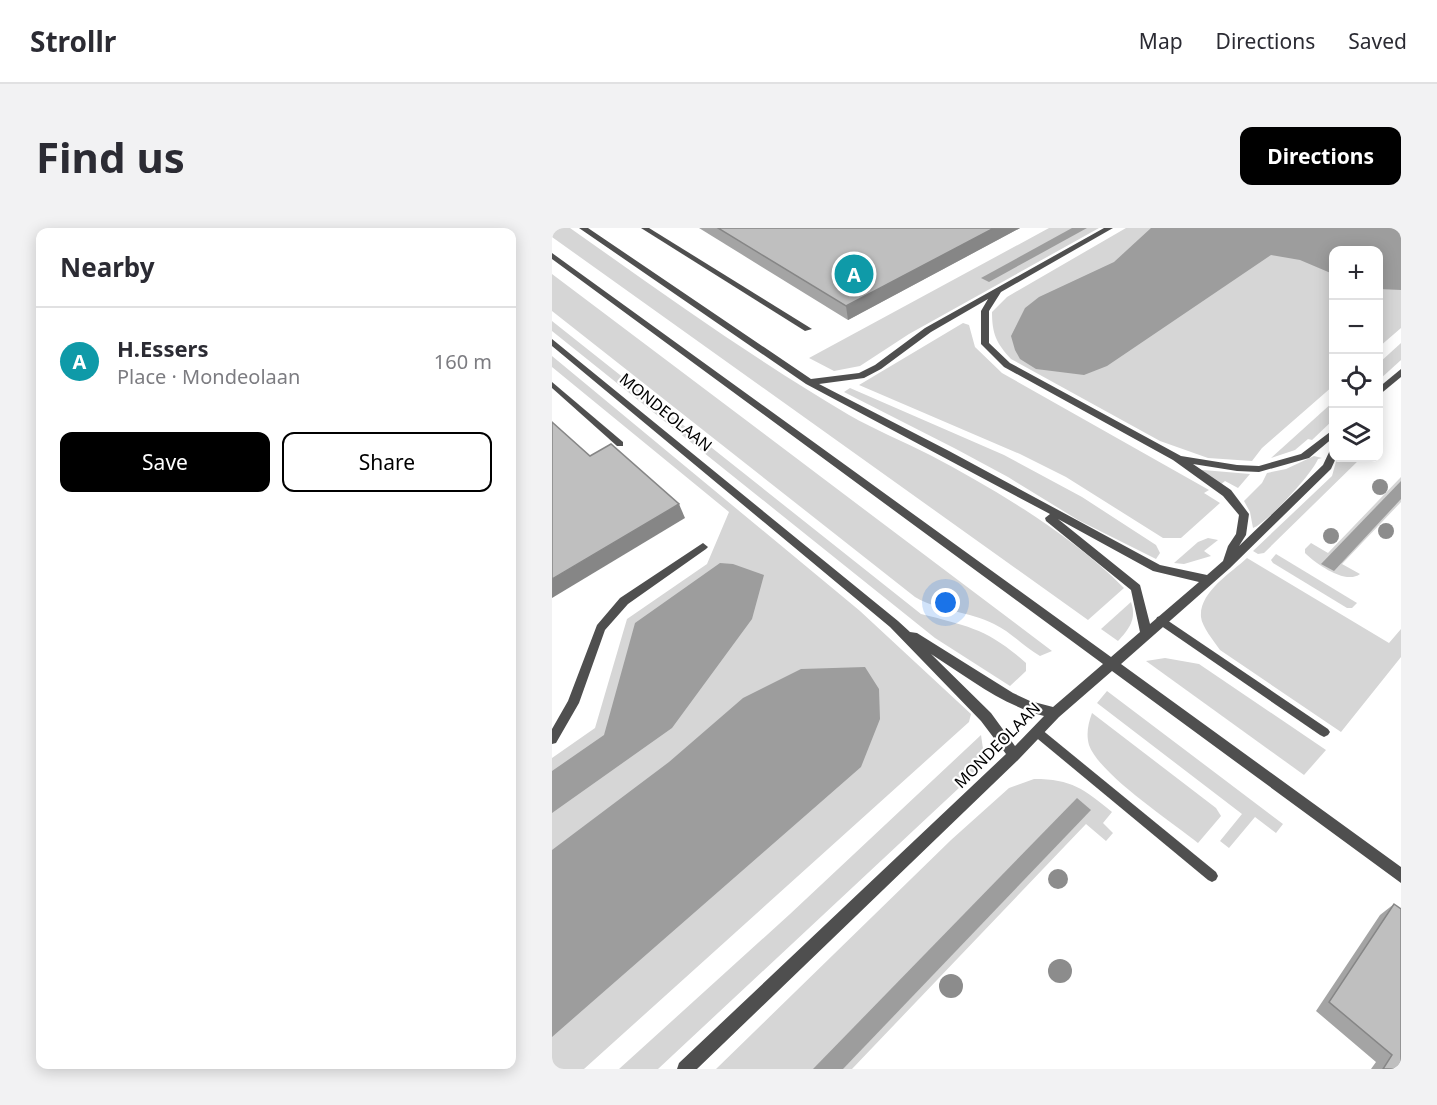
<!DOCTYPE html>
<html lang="en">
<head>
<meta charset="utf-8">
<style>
  :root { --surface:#fff; --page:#f2f2f3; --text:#2b2b33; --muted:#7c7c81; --line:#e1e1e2; --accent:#000 }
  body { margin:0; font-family:"Noto Sans",sans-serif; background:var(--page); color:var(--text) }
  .controls { position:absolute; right:18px; top:18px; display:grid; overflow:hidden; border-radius:12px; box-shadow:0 3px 15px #0003 }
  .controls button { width:54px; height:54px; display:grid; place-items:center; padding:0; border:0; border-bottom:2px solid var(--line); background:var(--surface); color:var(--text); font:30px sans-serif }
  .you { position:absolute; left:394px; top:375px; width:21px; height:21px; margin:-15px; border:4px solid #fff; border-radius:50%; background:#1a73e8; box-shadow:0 0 0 9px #1a73e833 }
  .badge { display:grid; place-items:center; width:39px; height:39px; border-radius:50%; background:var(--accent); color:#fff; font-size:20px; font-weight:700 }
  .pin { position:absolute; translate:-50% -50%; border:3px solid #fff; box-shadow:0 2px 6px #0006 }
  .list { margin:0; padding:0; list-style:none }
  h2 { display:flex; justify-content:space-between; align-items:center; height:78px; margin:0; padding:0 24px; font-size:26px }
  h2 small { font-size:20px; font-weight:400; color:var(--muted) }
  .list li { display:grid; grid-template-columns:39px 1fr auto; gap:18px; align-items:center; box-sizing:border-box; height:108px; padding:0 24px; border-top:2px solid var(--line) }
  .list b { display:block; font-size:22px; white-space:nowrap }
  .list p { margin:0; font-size:20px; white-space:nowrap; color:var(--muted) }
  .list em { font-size:20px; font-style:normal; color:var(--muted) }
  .actions { display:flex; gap:12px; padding:18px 24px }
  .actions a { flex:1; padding:14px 0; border:2px solid var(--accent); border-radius:12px; text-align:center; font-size:21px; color:var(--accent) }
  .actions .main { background:var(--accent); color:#fff }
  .icon { flex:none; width:33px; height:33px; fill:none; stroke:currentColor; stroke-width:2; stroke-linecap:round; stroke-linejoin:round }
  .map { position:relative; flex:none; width:849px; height:841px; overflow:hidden; border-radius:12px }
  header { display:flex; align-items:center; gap:36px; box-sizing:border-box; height:84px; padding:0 30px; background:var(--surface); border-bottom:2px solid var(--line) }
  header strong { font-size:28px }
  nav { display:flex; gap:33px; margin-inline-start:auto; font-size:21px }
  .intro { display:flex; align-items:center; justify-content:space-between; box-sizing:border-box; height:144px; padding:0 36px }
  h1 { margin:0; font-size:42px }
  .button { padding:15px 27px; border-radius:12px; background:var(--accent); color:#fff; font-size:21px; font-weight:700 }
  main { display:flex; gap:36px; padding:0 36px }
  aside { flex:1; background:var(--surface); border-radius:12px; box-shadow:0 3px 15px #0003 }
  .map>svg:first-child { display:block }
  .green { fill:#d6d6d6 }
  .water { fill:#9d9d9d }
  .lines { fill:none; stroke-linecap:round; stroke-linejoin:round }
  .service { fill:#4f4f4f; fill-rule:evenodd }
  .minor { fill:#4f4f4f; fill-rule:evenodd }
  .tree { fill:#8c8c8c }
  .wall { fill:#a4a4a4 }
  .shaded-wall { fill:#868686 }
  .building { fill:#bfbfbf; stroke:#868686; stroke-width:1.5 }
  .labels { text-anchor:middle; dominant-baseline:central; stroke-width:4.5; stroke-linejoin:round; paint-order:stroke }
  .street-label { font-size:16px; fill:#000; stroke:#fff }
</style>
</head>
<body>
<header>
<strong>Strollr</strong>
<nav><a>Map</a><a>Directions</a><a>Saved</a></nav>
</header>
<div class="intro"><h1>Find us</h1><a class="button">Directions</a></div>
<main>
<aside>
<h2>Nearby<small></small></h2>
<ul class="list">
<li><span class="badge" style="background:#0f9aa8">A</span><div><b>H.Essers</b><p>Place · Mondeolaan</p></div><em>160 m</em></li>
</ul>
<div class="actions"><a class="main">Save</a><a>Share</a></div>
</aside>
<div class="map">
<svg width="849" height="841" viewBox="0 0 849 841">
  <rect width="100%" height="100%" fill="#fff"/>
  <!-- green -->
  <g class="green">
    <path d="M0 0H18C109 64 200 130 297 187 323 202 351 213 378 227 446 263 517 305 572 360L536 392 0 9Z"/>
    <polygon points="497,0 547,0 357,106 308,138 282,143 257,130"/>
    <path d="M574 0H849V100L827 119 826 22H782L781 158 710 220 700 233 656 230 608 213 459 131C444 115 440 105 440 84L455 69Z"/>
    <path d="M0 46 500 423 488 428C472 419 459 404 442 396 417 383 389 384 363 369L0 83Z"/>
    <path d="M0 93 369 386C416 398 436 401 474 435V443L458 458 383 410 0 103Z"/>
    <polygon points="411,95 417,97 423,119 450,145 657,262 652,265 668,275 629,310 611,310 514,249 468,226 307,157"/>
    <polygon points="849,115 849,132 827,152 827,135"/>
    <polygon points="0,128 308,383 419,486 417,494 32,841 0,841 0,530 43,500 75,391 155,336 177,284 0,139"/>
    <polygon points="298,160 452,227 530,269 604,317 608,325 604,331 526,292 456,249 404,221 292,164"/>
    <polygon points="781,174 781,192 760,212 756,211 743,222 719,230"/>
    <path d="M762 228 770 230 766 231C761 245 713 297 701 300L698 284 692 273 710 255 715 245 734 241Z"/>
    <polygon points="785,230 809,230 712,325 706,326 701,323 780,248"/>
    <polygon points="648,242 651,242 698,246 686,260 673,253 668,257"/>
    <path d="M849 249V274L790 336 808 346C794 357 764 336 753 325V321L759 315 776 325Z"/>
    <polygon points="656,310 666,312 652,323 659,328 632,336 622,335 646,314"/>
    <polygon points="724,326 805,375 800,380 795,380 721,335 719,332"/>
    <path d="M695 330 837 415 849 401V429L789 504 668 422C662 413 650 399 649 389 647 364 679 345 695 330Z"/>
    <path d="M579 374C585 391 577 401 566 413L549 401Z"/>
    <polygon points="613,430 647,436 774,522 752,547 594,433"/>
    <polygon points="555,463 731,596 724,605 703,589 677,620 668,613 690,586 545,475"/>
    <path d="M540 485 664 580 669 588 646 615C620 594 547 546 537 517 534 506 536 496 540 485Z"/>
    <polygon points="429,507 431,521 423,545 106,841 67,841 238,686"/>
    <path d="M482 551C520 551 532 561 560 584L551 595 561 605 554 613 534 596 300 841H164L399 612 457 560Z"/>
  </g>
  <!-- water -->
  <g class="water">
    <polygon points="520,0 535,0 437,54 429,50"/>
    <polygon points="599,0 849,0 849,62 827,61 826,22 782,22 781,46 748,32 719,27 555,138 532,147 484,141 468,131 463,122 459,108 473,80 487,69 562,34"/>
    <polygon points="849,253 849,271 782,343 769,336"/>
    <polygon points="168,335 181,336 212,347 200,391 120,500 0,585 0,543 52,507 83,395"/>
    <polygon points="313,439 327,461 328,491 309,539 0,809 0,622 117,534 191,470 249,441"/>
    <polygon points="525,570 539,582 291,841 261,841"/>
  </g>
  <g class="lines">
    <!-- service -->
    <g class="service">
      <polygon points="89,0 97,0 260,101 253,103"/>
      <polygon points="0,154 71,214 71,218 65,218 0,160"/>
      <polygon points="151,315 156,319 154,321 76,376 53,402 27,475 4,515 0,516 0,501 16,473 45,397 68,370"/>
      <polygon points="609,388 776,501 778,504 776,507 772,509 768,507 605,395 604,392 605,389"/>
      <polygon points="485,499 489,501 664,644 666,648 664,652 660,654 656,652 481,507 479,504 481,501"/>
    </g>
    <!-- minor -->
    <g class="minor">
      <path d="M27 0H36L259 151 307 145 323 137 373 100 552 0H561L449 64 437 83V115L458 135 629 228 685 237 707 238 749 226 782 201V209L757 230 707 244 685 243 641 236 679 262 697 286 694 307 687 318 771 237 779 220 782 219V230H784L779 241 678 340 569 436 849 639V655L560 443 507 489 467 531 145 841H125L127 835 454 526 429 493 338 399 0 118V111L346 393 358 404 365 405 461 465 478 473 501 479 551 436 0 31V25L559 429 588 404 579 362 494 293 493 290 498 286 254 156ZM436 71 429 83V116L452 139 621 232 671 268 687 287 684 306 676 318 671 333 655 347 608 337 397 223 267 156 312 150 329 141 379 104ZM506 291 601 343 647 354 598 396 588 357ZM379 426C415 449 450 477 492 488L463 518 439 485Z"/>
      <polygon points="849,141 849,149 826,168 826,160"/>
    </g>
  </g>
  <!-- trees -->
  <g class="tree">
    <circle cx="828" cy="259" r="8"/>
    <circle cx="834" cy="303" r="8"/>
    <circle cx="779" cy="308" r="8"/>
    <circle cx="506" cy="651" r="10"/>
    <circle cx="508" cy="743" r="12"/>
    <circle cx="399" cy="758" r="12"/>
  </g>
  <!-- wall -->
  <g class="wall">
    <polygon points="147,0 468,0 296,92"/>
    <polygon points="842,676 849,841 819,841 824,834 764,783 828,687"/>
  </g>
  <!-- shaded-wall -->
  <g class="shaded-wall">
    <polygon points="442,0 468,0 296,92 294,78"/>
    <polygon points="127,276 133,290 0,370 0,351"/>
  </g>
  <!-- building -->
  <g class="building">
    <polygon points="166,0 442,0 294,78"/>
    <polygon points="0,194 38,228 59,216 127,276 0,351"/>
    <polygon points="842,676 849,681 849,841 831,841 840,827 777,774"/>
  </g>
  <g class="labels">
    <!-- street labels -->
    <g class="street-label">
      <text transform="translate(114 184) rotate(39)">MONDEOLAAN</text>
      <text transform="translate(445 517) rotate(-45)">MONDEOLAAN</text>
    </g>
  </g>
</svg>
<div class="controls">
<button>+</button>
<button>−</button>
<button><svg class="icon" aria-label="locate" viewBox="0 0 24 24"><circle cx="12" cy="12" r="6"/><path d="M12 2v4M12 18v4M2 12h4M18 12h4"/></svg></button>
<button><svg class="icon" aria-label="layers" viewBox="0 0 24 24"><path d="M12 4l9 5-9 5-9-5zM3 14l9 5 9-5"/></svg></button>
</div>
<div class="you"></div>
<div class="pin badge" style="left:302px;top:46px;background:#0f9aa8">A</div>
</div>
</main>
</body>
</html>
